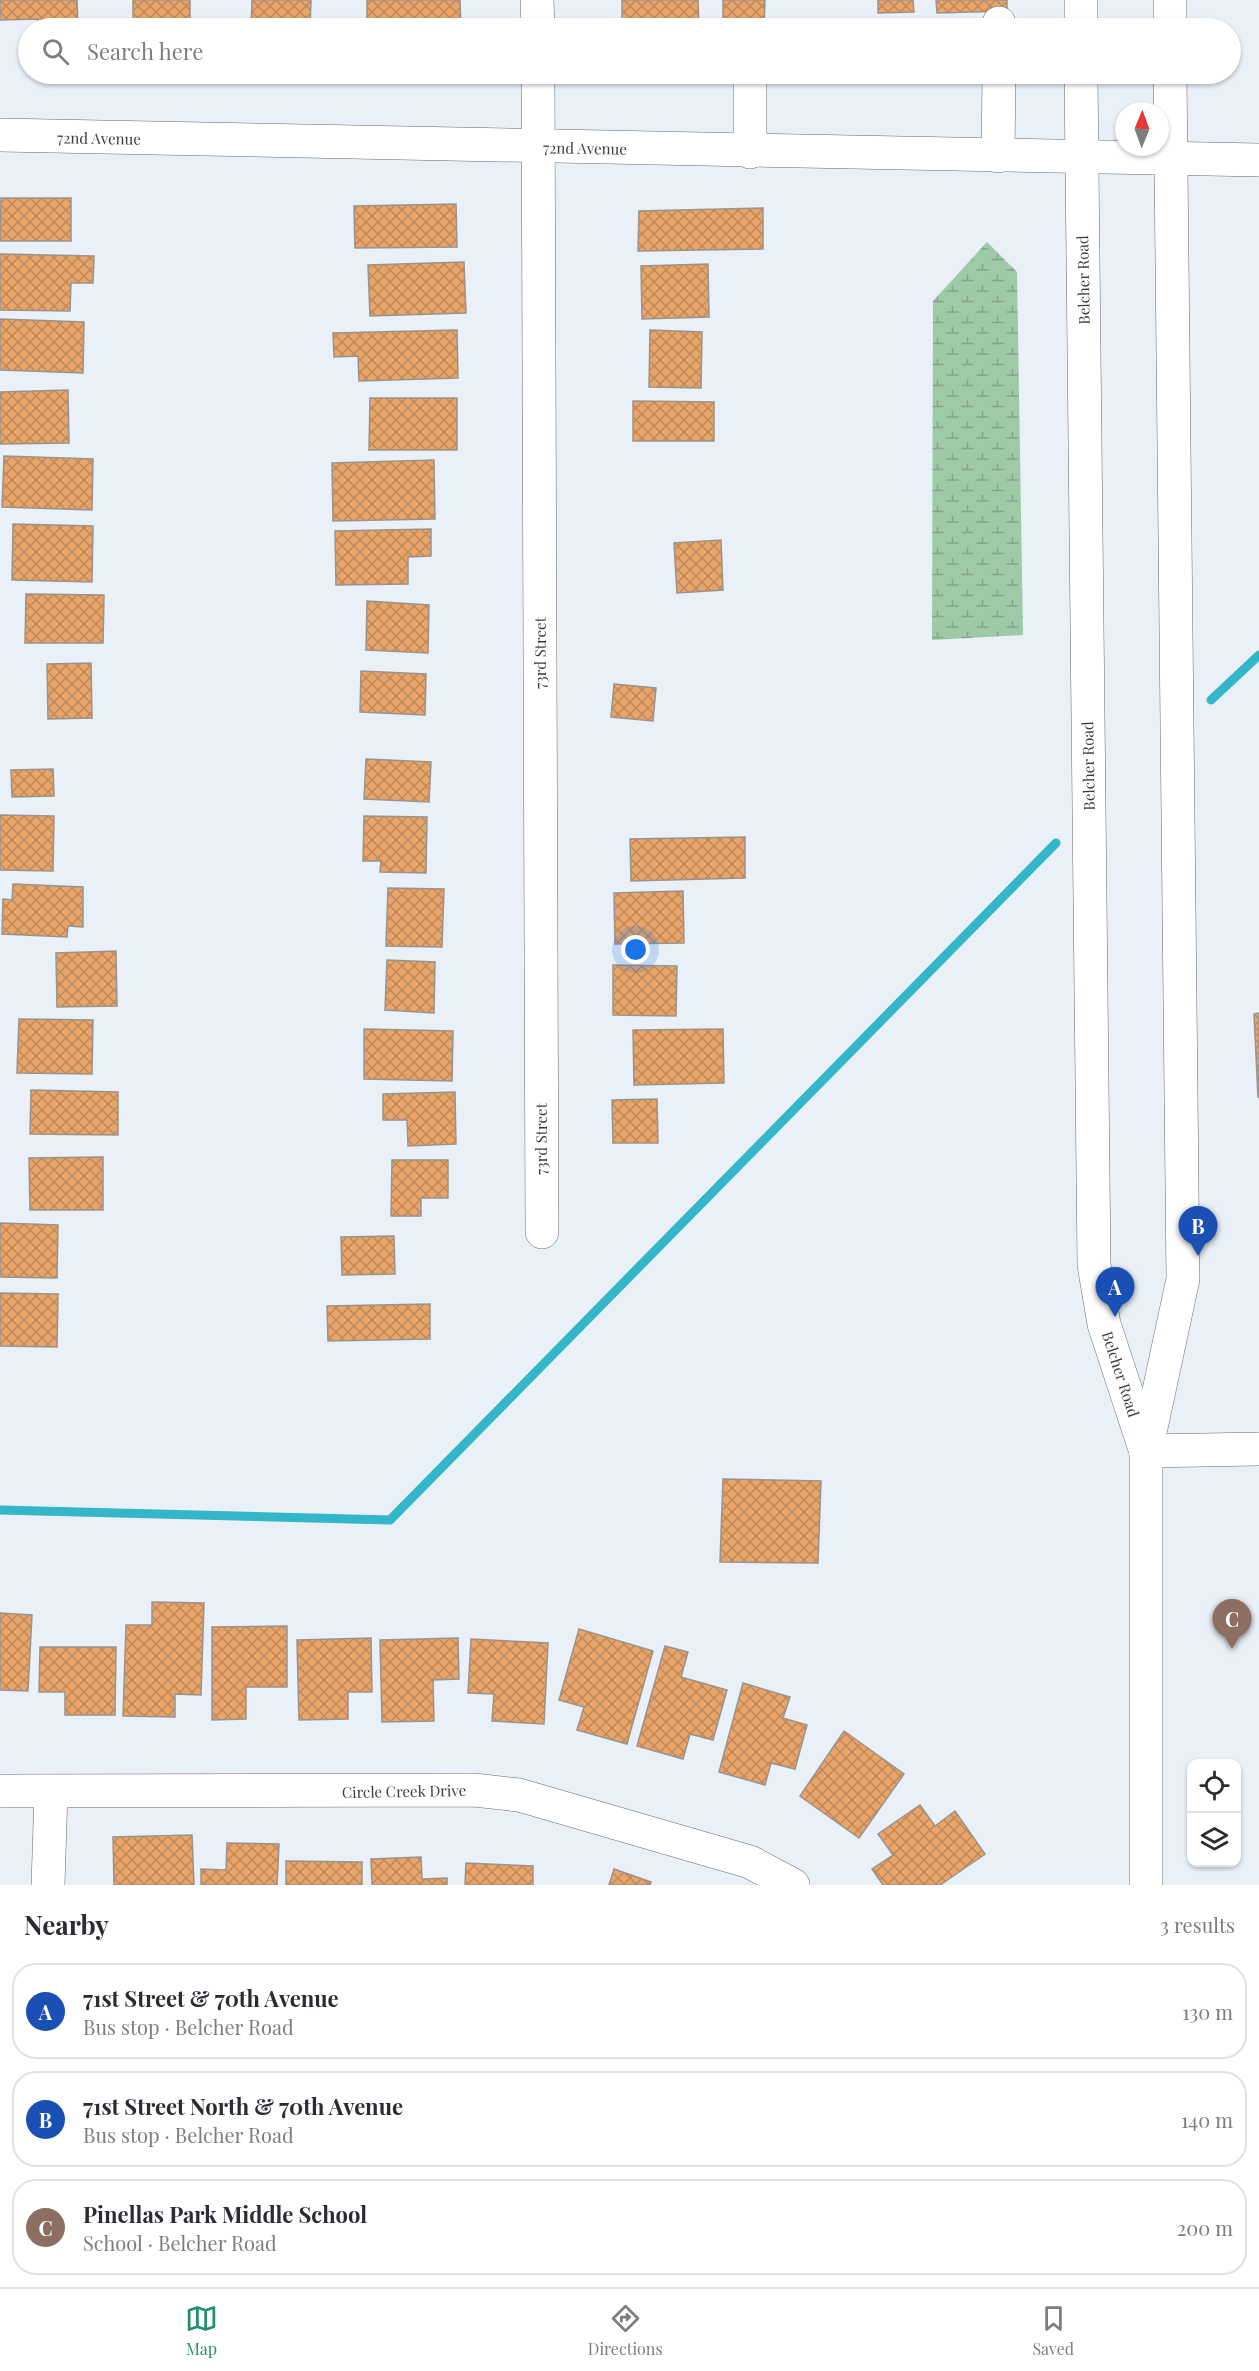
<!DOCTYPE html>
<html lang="en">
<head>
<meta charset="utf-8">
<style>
  :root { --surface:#fff; --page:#f2f2f3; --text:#2b2b33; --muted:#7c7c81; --line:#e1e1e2; --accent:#238e6c }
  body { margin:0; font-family:"Playfair Display",serif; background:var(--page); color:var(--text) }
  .controls { position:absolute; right:18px; bottom:18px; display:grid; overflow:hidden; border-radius:12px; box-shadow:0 2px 4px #0004 }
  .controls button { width:54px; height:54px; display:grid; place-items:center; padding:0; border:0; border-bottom:2px solid var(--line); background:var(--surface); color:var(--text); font:30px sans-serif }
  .compass { position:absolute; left:1115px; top:102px; width:54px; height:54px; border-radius:50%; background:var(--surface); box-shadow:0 2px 4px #0004; rotate:1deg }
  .you { position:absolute; left:636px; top:950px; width:21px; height:21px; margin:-15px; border:4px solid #fff; border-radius:50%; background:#1a73e8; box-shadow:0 0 0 9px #1a73e833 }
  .badge { display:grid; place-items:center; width:39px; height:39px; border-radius:50%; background:var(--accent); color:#fff; font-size:20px; font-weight:700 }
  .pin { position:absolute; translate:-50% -50px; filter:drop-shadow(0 2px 3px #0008) }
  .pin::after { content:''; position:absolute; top:32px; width:21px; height:18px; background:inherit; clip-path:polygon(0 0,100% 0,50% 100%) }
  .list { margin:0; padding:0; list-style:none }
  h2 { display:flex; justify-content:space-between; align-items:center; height:78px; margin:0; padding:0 24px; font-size:26px }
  h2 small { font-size:20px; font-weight:400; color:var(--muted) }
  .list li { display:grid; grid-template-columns:39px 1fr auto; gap:18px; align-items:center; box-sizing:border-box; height:96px; margin:0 12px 12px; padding:0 12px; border:2px solid var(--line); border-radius:24px }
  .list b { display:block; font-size:22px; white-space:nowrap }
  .list p { margin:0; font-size:20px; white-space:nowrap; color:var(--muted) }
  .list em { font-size:20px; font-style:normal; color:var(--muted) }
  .icon { flex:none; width:33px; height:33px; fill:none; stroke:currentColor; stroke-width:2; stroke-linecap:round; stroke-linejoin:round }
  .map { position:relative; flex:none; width:1259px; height:1885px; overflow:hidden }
  .search { position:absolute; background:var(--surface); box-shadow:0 2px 4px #0004; left:18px; right:18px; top:18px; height:66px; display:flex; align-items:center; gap:15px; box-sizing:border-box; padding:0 21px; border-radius:33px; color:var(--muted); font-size:22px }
  .sheet { height:402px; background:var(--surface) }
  nav { display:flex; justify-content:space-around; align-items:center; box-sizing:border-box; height:84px; border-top:2px solid var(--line); background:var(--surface); font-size:16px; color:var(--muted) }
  nav a { display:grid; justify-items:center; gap:3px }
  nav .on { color:var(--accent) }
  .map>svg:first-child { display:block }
  .wetland { fill:url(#wetland-marsh) }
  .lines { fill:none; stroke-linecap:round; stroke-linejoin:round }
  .stream { stroke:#33b6c7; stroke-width:9 }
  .building { fill:url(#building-cross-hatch); stroke:#9a938d; stroke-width:1.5 }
  .minor-casing { stroke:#656b70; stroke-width:34 }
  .major-casing { stroke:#656b70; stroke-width:34 }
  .minor { stroke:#fff; stroke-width:33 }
  .major { stroke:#fff; stroke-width:33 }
  .labels { text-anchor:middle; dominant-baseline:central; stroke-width:4.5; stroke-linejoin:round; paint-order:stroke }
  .street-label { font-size:15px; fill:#383b3e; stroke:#fff }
</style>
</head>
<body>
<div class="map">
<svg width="1259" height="1885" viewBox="0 0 1259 1885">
  <defs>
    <pattern id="wetland-marsh" width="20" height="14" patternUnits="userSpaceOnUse" patternTransform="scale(1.5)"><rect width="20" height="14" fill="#9fcaa7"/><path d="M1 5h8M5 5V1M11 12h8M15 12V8" fill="none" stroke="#83a589"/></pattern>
    <pattern id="building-cross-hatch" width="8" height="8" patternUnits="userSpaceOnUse" patternTransform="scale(1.5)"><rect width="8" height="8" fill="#e9a569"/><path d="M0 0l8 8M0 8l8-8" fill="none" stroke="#be8858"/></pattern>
  </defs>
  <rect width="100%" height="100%" fill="#e9f0f7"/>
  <!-- wetland -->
  <polygon class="wetland" points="987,242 1017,272 1023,635 932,640 933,301"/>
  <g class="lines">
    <!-- stream -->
    <g class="stream">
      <polyline points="1211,700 1259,655"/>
      <polyline points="0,1510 390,1520 1056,843"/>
    </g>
  </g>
  <!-- building -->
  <g class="building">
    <polygon points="0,0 77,0 78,28 38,28 38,19 0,20"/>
    <rect x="133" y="0" width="57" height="28"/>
    <polygon points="252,0 311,0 310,28 251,28"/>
    <polygon points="367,0 460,0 461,28 367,28"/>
    <polygon points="622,0 698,0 699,28 660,28 660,19 622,20"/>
    <polygon points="723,0 765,0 764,28 723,28"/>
    <polygon points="878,0 913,0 914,12 878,13"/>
    <polygon points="936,0 1007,0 1007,11 937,13"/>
    <polygon points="1,198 71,198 71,241 0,241"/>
    <polygon points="456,204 457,247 355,248 354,206"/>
    <polygon points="763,208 763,249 638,251 639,211"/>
    <polygon points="0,254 94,256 93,283 71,283 70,311 0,310"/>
    <polygon points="464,262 466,313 370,316 368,265"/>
    <polygon points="708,264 709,317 642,319 641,266"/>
    <polygon points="0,319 84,322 83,373 0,370"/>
    <polygon points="457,330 458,378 359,381 358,356 334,357 333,333"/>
    <polygon points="650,330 702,332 701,388 649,387"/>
    <polygon points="68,390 69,443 0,444 0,392"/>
    <polygon points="370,398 457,398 457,450 369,450"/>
    <polygon points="633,401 714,402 714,441 633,441"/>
    <polygon points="4,456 93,459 92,510 2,507"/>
    <polygon points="434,460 435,519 333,521 332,463"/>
    <polygon points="13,524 93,526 92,582 12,580"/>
    <polygon points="431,529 431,556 408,557 408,584 336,585 335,531"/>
    <polygon points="721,540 723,590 677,593 674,543"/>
    <polygon points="26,594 104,595 103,643 25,643"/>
    <polygon points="367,601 429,605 428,653 366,650"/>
    <polygon points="91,663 92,718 48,719 47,664"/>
    <polygon points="361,671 426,674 425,715 360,712"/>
    <polygon points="614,684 656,688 653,721 611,717"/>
    <polygon points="366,759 431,762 429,802 364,799"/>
    <polygon points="53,769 54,796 12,797 11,770"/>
    <polygon points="0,815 54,816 53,871 0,870"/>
    <polygon points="364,816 427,817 426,873 380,872 381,861 363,861"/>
    <polygon points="745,837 745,878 631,881 630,839"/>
    <polygon points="13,884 83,887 83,927 68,926 67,937 2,934 3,899 12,900"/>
    <polygon points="388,888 444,889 442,947 386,946"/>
    <polygon points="683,891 684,943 615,944 614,893"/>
    <polygon points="116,951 117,1006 57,1007 56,953"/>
    <polygon points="387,960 435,962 434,1013 385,1010"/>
    <polygon points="613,965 677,966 676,1016 613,1015"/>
    <polygon points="1259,1013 1259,1097 1258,1097 1254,1014"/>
    <polygon points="19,1019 93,1020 92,1074 17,1073"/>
    <polygon points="364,1029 453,1031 452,1081 364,1079"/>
    <polygon points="723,1029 724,1083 634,1085 633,1030"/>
    <polygon points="31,1090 118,1092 118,1135 30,1134"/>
    <polygon points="455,1092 456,1144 408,1146 407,1120 383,1120 383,1094"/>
    <polygon points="657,1099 658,1143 613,1143 612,1100"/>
    <polygon points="103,1157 103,1210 30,1210 29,1158"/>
    <polygon points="392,1160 448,1160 448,1198 421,1198 421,1216 391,1216"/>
    <polygon points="0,1223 58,1225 57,1278 0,1277"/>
    <polygon points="394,1236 395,1274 342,1275 341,1237"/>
    <polygon points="0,1293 58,1294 57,1347 0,1346"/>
    <polygon points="430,1304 430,1339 328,1341 327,1306"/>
    <polygon points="723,1479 821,1481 818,1563 720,1562"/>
    <polygon points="152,1602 204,1603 201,1695 175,1694 175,1717 123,1716 126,1625 152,1625"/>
    <polygon points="0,1613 32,1615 28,1691 0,1690"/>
    <polygon points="287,1626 287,1687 246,1687 246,1719 212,1720 212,1627"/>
    <polygon points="579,1629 653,1651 627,1744 577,1730 584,1707 559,1700"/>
    <polygon points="371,1638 372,1692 348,1692 348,1719 299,1720 297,1640"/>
    <polygon points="458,1638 459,1679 433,1680 434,1721 382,1722 380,1640"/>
    <polygon points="471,1639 548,1643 544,1724 492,1721 494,1694 468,1693"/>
    <polygon points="665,1646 688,1652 681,1677 727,1690 713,1740 690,1734 683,1759 637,1746"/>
    <polygon points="40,1647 116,1647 115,1715 65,1715 65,1692 39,1692"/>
    <polygon points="743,1683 790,1697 783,1718 807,1725 795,1769 771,1763 765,1785 719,1772"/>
    <polygon points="844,1731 904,1774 859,1838 800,1796"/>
    <polygon points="920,1805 935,1826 955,1811 985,1854 940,1885 883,1885 872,1869 893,1855 878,1834"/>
    <polygon points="192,1835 194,1885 114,1885 113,1837"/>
    <polygon points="227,1843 279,1844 277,1885 201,1885 201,1869 226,1870"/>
    <polygon points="421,1857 422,1879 447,1878 447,1885 372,1885 371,1859"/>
    <polygon points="286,1861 362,1862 362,1885 286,1885"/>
    <polygon points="466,1863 533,1866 533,1885 465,1885"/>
    <polygon points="614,1869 651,1882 650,1885 609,1885"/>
  </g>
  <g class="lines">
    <defs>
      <g id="minor">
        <polyline points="537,0 538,28"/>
        <polyline points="999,28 999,23"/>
        <polyline points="538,74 542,1232"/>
        <polyline points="750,74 750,152"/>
        <polyline points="0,135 1259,160"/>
        <polyline points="998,156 999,74"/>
        <polyline points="1146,1451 1259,1449"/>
        <polyline points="0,1791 474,1790 519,1795 750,1862 793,1885"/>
        <polyline points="48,1885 51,1792"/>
      </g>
      <g id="major">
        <polyline points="1081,0 1081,28"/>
        <polyline points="1170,0 1170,28"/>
        <polyline points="1081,74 1094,1265 1104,1324 1145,1449"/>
        <polyline points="1146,1885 1146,1451 1183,1279 1170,74"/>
      </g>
    </defs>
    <!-- minor casing -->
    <use href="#minor" class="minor-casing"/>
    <!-- major casing -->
    <use href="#major" class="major-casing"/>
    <!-- minor -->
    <use href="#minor" class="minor"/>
    <!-- major -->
    <use href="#major" class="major"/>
  </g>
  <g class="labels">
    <!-- street labels -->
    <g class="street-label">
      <text transform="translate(99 138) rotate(1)">72nd Avenue</text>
      <text transform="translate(585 148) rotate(1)">72nd Avenue</text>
      <text transform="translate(1083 280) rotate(-91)">Belcher Road</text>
      <text transform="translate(540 653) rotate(-90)">73rd Street</text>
      <text transform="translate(1088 766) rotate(-91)">Belcher Road</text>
      <text transform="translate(541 1139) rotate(-90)">73rd Street</text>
      <text transform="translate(1121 1374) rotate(72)">Belcher Road</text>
      <text transform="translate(404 1791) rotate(-1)">Circle Creek Drive</text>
    </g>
  </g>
</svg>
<div class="controls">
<button><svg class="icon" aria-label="locate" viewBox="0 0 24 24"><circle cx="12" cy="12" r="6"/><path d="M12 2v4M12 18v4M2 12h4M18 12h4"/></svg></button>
<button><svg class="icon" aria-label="layers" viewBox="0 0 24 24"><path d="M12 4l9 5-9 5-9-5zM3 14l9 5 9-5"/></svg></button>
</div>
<svg class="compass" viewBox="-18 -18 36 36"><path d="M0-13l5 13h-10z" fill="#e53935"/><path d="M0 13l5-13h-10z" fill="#7c7c81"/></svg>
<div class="you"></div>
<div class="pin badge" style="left:1115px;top:1317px;background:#1a4fb4">A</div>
<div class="pin badge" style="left:1198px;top:1256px;background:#1a4fb4">B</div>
<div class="pin badge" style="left:1232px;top:1649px;background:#8d6e63">C</div>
<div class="search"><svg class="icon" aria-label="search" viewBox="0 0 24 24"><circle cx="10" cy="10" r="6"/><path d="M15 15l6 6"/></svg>Search here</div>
</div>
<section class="sheet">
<h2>Nearby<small>3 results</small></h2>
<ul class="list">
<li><span class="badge" style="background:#1a4fb4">A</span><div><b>71st Street &amp; 70th Avenue</b><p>Bus stop · Belcher Road</p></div><em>130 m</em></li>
<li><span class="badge" style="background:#1a4fb4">B</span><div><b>71st Street North &amp; 70th Avenue</b><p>Bus stop · Belcher Road</p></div><em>140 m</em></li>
<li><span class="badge" style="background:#8d6e63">C</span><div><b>Pinellas Park Middle School</b><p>School · Belcher Road</p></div><em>200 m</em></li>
</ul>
</section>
<nav>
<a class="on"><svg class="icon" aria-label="map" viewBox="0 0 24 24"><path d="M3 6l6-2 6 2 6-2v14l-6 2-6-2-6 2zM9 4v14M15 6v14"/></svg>Map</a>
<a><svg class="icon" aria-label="directions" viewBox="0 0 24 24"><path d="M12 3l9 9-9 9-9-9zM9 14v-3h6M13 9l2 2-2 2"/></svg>Directions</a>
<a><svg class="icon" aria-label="saved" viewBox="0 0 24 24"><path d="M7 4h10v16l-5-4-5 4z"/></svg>Saved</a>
</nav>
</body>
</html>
